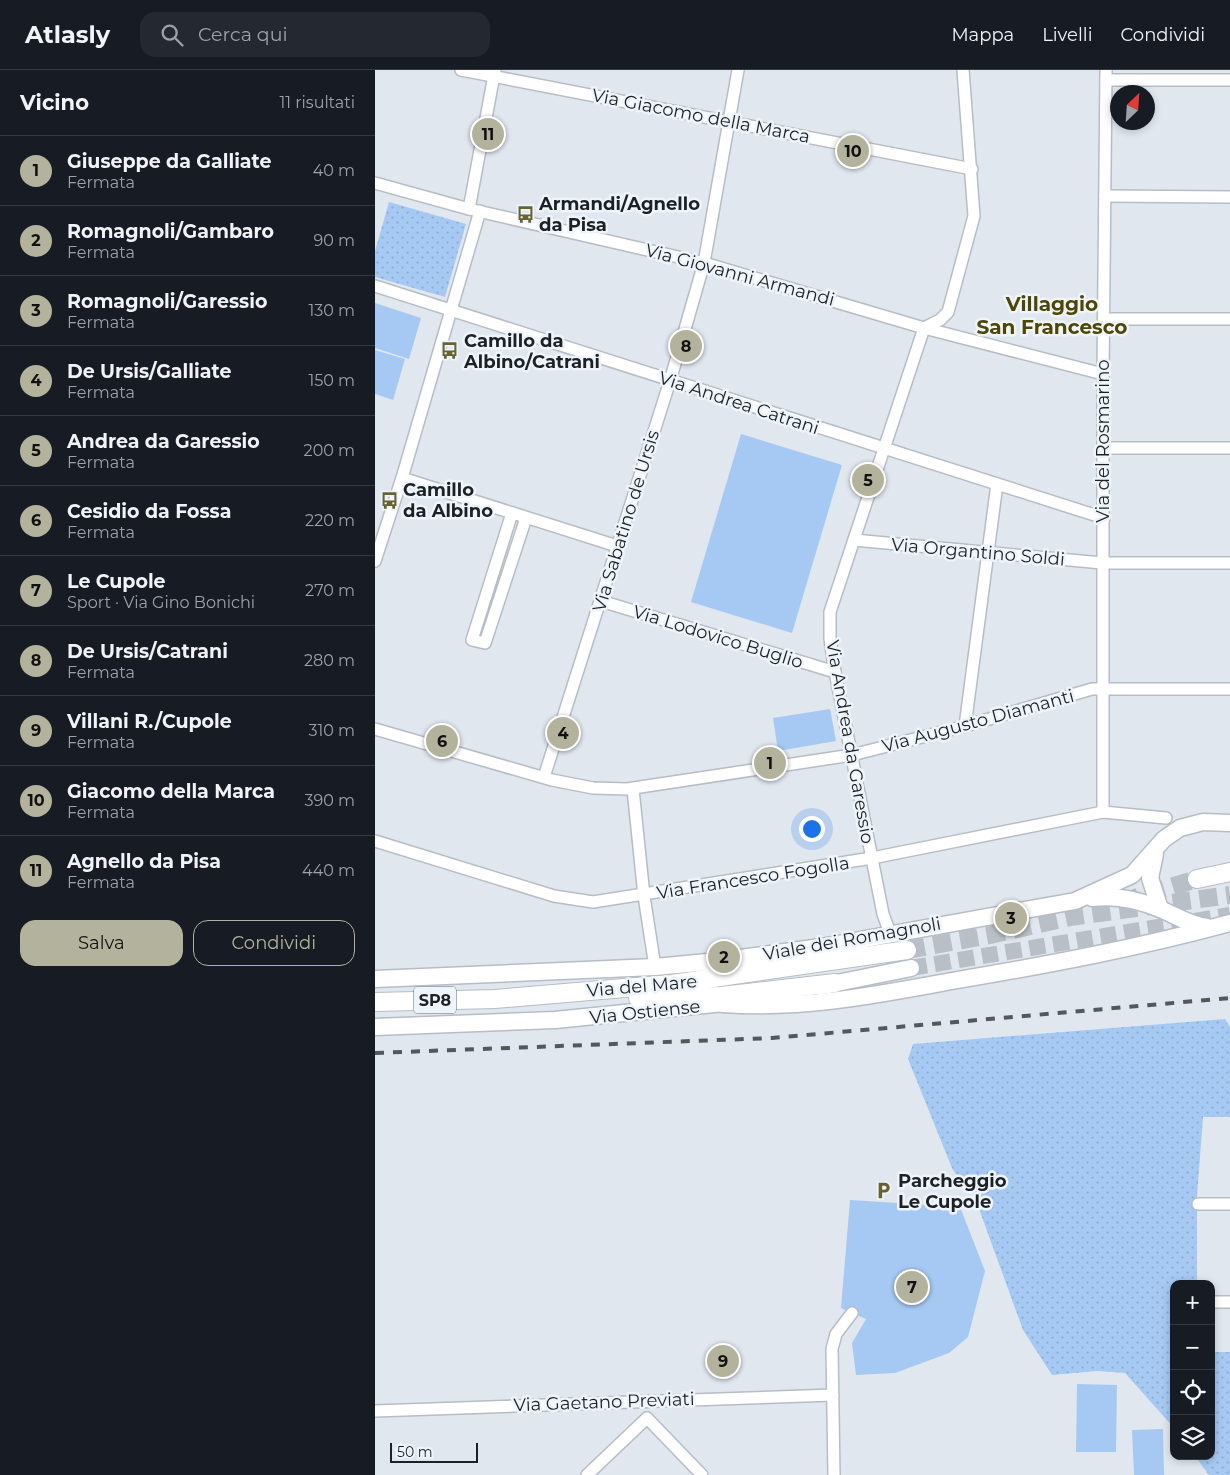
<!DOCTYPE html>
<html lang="it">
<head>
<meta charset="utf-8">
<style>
  :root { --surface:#171b24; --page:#242831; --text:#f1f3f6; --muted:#9ea1a6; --line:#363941; --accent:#b3b29c }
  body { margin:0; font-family:Montserrat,sans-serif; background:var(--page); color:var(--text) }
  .controls { position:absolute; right:15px; bottom:15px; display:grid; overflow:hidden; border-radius:10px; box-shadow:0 2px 8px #0003 }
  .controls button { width:45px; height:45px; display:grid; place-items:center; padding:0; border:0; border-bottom:1px solid var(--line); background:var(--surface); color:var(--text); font:25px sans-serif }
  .compass { position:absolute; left:735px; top:15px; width:45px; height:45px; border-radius:50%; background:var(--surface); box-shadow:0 2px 8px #0003; rotate:25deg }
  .scale { position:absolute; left:15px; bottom:12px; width:88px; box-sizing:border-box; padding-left:5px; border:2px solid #1e2123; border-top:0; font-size:14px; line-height:18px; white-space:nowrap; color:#1e2123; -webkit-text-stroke:4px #eef4fc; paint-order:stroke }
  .you { position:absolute; left:436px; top:758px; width:18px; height:18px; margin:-12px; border:4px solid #fff; border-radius:50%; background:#1a73e8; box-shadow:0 0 0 8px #1a73e833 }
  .badge { display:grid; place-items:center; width:32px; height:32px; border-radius:50%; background:var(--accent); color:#111; font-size:16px; font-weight:700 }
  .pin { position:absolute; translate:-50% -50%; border:2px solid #fff; box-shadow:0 1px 5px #0006 }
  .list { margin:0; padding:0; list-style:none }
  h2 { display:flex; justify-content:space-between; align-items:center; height:65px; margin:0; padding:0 20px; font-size:21px }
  h2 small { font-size:16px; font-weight:400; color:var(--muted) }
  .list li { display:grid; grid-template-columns:32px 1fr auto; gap:15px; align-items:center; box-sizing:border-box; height:70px; padding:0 20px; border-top:1px solid var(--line) }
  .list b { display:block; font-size:19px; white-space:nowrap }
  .list p { margin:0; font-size:16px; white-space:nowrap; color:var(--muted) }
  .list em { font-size:16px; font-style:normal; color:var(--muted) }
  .actions { display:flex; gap:10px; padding:15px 20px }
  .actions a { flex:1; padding:11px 0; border:1px solid var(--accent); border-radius:15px; text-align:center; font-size:18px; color:var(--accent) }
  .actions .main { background:var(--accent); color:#111 }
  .icon { flex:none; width:28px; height:28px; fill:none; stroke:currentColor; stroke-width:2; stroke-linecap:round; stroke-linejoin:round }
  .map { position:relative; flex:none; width:855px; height:1405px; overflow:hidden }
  header { display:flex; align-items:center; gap:30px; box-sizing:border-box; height:70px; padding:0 25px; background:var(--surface); border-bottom:1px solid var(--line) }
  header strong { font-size:24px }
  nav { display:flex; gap:28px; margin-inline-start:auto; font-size:18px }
  .search { width:350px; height:45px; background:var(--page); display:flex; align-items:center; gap:12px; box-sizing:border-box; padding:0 18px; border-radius:15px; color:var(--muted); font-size:19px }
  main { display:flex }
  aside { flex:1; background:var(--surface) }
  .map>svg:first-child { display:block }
  .grass { fill:url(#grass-dots) }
  .pitch { fill:#a6c9f3 }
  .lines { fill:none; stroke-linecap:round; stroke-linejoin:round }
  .secondary-tunnel { stroke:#b9bfc6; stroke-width:16; stroke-dasharray:16 8; stroke-linecap:butt }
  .primary-tunnel { stroke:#b9bfc6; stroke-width:18; stroke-dasharray:18 9; stroke-linecap:butt }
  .minor-casing { stroke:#b7bdc5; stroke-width:14 }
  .secondary-casing { stroke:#b7bdc5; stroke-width:19 }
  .primary-casing { stroke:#b7bdc5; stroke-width:20 }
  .minor { stroke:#fff; stroke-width:11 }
  .secondary { stroke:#fff; stroke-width:16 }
  .primary { stroke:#fff; stroke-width:18 }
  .rail { stroke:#54585b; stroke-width:4; stroke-dasharray:9 9; stroke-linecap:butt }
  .labels { text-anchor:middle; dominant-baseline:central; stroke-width:5; stroke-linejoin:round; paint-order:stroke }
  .shield { fill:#eef4fc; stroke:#5c6064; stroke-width:1 }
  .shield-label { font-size:16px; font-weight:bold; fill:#1e2123 }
  .street-label { font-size:18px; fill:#1e2123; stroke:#eef4fc }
  .poi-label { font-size:18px; font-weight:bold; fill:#1e2123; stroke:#eef4fc; text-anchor:start }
  .quarter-label { font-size:20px; font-weight:bold; fill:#4e4704; stroke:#eef4fc }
</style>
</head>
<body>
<header>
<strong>Atlasly</strong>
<div class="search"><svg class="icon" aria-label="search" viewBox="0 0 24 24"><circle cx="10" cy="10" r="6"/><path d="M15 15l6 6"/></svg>Cerca qui</div>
<nav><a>Mappa</a><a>Livelli</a><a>Condividi</a></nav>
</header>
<main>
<aside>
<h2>Vicino<small>11 risultati</small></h2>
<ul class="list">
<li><span class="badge">1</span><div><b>Giuseppe da Galliate</b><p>Fermata</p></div><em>40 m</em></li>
<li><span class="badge">2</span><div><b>Romagnoli/Gambaro</b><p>Fermata</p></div><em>90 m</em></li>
<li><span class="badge">3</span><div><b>Romagnoli/Garessio</b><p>Fermata</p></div><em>130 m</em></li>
<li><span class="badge">4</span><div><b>De Ursis/Galliate</b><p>Fermata</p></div><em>150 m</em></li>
<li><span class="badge">5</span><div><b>Andrea da Garessio</b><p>Fermata</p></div><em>200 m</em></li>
<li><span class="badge">6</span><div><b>Cesidio da Fossa</b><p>Fermata</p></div><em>220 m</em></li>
<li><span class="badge">7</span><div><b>Le Cupole</b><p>Sport · Via Gino Bonichi</p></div><em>270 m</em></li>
<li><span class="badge">8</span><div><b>De Ursis/Catrani</b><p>Fermata</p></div><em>280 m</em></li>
<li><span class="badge">9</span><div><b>Villani R./Cupole</b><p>Fermata</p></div><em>310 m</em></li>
<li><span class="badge">10</span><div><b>Giacomo della Marca</b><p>Fermata</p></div><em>390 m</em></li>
<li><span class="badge">11</span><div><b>Agnello da Pisa</b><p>Fermata</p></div><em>440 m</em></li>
</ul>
<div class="actions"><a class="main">Salva</a><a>Condividi</a></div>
</aside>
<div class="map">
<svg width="855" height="1405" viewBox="0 0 855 1405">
  <defs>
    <pattern id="grass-dots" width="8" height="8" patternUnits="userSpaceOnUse" patternTransform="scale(1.25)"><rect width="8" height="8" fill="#a6c9f3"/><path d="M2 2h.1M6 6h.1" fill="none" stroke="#8eacd0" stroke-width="1.8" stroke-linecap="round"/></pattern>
  </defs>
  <rect width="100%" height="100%" fill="#e0e7ef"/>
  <!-- grass -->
  <g class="grass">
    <polygon points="14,132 91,154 70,227 0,207 0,181"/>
    <polygon points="850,949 855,957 855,1047 828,1047 822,1126 822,1214 799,1214 799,1358 750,1303 722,1301 677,1305 648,1260 595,1114 582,1106 577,1098 533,989 538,974"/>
    <polygon points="836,1282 855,1282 855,1405 834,1405 820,1386 836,1386"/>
  </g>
  <!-- pitch -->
  <g class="pitch">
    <polygon points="0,233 46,248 34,289 0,278"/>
    <polygon points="0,280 30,289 18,330 0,324"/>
    <polygon points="366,364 467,395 417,563 316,532"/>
    <polygon points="455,639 461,671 403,681 398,648"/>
    <polygon points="475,1130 585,1137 610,1201 593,1267 574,1283 520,1303 481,1305 477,1273 491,1249 466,1238"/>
    <polygon points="702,1314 742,1315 741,1382 701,1382"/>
    <polygon points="788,1359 789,1405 759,1405 757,1360"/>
  </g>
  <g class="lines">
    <!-- secondary-tunnel -->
    <polyline class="secondary-tunnel" points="536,898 855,845"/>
    <!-- primary-tunnel -->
    <g class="primary-tunnel">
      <polyline points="746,832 822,809"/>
      <polyline points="532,880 615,865 695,847 855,825"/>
    </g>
    <defs>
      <g id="minor">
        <polyline points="86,0 597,99"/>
        <polyline points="731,10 855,10"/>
        <polyline points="0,113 94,139 329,193 549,258 728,304"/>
        <polyline points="730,126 855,127"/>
        <polyline points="94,139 120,0"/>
        <polyline points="0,216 729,448"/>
        <polyline points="729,249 855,249"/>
        <polyline points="729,378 855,378"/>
        <polyline points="27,408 242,476"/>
        <polyline points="137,443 97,570 110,573 151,448"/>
        <polyline points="479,470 727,493 855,493"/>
        <polyline points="0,491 27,408 105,141"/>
        <polyline points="226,531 460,602"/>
        <polyline points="590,656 622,414"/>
        <polyline points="0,659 177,710 218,718 252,719 477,685 590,656 717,619 855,619"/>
        <polyline points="169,707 295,311 329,193 363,0"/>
        <polyline points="258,719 269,826 280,897"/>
        <polyline points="728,742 728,304 731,0"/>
        <polyline points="0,771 179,826 218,832 497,788 728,742 791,748"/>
        <polyline points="515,863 508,844 460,602 455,569 455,542 549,258 565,250 573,242 599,146 588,0"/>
        <polyline points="823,1134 855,1134"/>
        <polyline points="836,1232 855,1232"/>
        <polyline points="0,1341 458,1325"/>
        <polyline points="272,1348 327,1405"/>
        <polyline points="212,1405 272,1348"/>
        <polyline points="459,1405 457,1279 461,1264 477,1243"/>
      </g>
      <g id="secondary">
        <polyline points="780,784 775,808 785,839"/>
        <path d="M717 828C741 825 764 830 785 839 802 846 815 855 832 857"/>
        <polyline points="0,909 280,897 343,891 446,877 700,831 757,805 789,769 805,758 828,752 855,753"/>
        <polyline points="447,916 536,898"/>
        <path d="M348 934C425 940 501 925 577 911 671 895 763 878 855 853"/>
        <polyline points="0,957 180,950 359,932"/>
      </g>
      <g id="primary">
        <polyline points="822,809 855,802"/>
        <polyline points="263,928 346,926 460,913"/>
        <polyline points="0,932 120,929 297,914 532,880"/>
      </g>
    </defs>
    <!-- minor casing -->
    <use href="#minor" class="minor-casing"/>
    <!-- secondary casing -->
    <use href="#secondary" class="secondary-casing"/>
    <!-- primary casing -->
    <use href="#primary" class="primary-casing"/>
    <!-- minor -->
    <use href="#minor" class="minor"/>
    <!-- secondary -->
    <use href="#secondary" class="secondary"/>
    <!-- primary -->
    <use href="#primary" class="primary"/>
    <!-- rail -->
    <polyline class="rail" points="0,983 397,968 855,928"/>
  </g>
  <!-- icons -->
  <defs>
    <symbol id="bus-bare" viewBox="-9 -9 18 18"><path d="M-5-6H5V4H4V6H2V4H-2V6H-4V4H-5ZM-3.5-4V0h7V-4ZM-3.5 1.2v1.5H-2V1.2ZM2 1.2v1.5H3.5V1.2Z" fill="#68622f" stroke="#eef4fc" stroke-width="2.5" paint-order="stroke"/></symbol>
    <symbol id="parking-bare" viewBox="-9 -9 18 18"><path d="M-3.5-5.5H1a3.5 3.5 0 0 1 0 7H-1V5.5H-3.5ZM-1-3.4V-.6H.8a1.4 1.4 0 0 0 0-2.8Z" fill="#68622f" stroke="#eef4fc" stroke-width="2.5" paint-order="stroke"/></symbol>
  </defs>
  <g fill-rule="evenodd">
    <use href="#bus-bare" x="138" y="132" width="25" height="25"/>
    <use href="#bus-bare" x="62" y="268" width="25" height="25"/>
    <use href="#bus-bare" x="2" y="418" width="25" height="25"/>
    <use href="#parking-bare" x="496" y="1108" width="25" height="25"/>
  </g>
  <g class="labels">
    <!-- shield labels -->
    <rect class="shield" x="39" y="916.5" width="42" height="27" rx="4"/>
    <g class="shield-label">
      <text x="60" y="930">SP8</text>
    </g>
    <!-- street labels -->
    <g class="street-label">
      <text transform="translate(326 46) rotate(11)">Via Giacomo della Marca</text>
      <text transform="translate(365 205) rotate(15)">Via Giovanni Armandi</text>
      <text transform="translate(364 333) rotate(18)">Via Andrea Catrani</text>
      <text transform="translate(728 371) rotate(-90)">Via del Rosmarino</text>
      <text transform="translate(251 451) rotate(-73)">Via Sabatino de Ursis</text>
      <text transform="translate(603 482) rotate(5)">Via Organtino Soldi</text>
      <text transform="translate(343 567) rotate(17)">Via Lodovico Buglio</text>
      <text transform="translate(603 651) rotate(-15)">Via Augusto Diamanti</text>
      <text transform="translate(475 672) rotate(80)">Via Andrea da Garessio</text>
      <text transform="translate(378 808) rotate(-9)">Via Francesco Fogolla</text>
      <text transform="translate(477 869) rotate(-10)">Viale dei Romagnoli</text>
      <text transform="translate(267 916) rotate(-5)">Via del Mare</text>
      <text transform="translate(270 942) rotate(-6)">Via Ostiense</text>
      <text transform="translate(229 1332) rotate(-2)">Via Gaetano Previati</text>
    </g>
    <!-- poi labels -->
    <g class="poi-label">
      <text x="164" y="134">Armandi/Agnello<tspan x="164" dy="21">da Pisa</tspan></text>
      <text x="89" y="271">Camillo da<tspan x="89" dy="21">Albino/Catrani</tspan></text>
      <text x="28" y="420">Camillo<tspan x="28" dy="21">da Albino</tspan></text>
      <text x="523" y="1111">Parcheggio<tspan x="523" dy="21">Le Cupole</tspan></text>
    </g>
    <!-- quarter labels -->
    <g class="quarter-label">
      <text x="677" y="234">Villaggio<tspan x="677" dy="23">San Francesco</tspan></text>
    </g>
  </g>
</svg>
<div class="controls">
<button>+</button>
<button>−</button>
<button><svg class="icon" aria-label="locate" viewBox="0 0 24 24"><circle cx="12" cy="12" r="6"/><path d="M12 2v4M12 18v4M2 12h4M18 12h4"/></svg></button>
<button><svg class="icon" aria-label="layers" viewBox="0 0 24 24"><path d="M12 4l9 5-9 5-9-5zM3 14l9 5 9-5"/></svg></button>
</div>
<svg class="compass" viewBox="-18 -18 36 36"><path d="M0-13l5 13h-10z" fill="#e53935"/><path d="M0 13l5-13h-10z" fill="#9ea1a6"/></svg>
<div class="scale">50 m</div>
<div class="you"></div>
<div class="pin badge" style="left:395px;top:693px">1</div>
<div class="pin badge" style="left:349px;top:887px">2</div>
<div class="pin badge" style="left:636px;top:848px">3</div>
<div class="pin badge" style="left:188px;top:663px">4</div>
<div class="pin badge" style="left:493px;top:410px">5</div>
<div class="pin badge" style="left:67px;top:671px">6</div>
<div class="pin badge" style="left:537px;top:1217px">7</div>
<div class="pin badge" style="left:311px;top:276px">8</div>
<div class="pin badge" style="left:348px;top:1291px">9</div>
<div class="pin badge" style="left:478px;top:81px">10</div>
<div class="pin badge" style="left:113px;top:64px">11</div>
</div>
</main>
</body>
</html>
